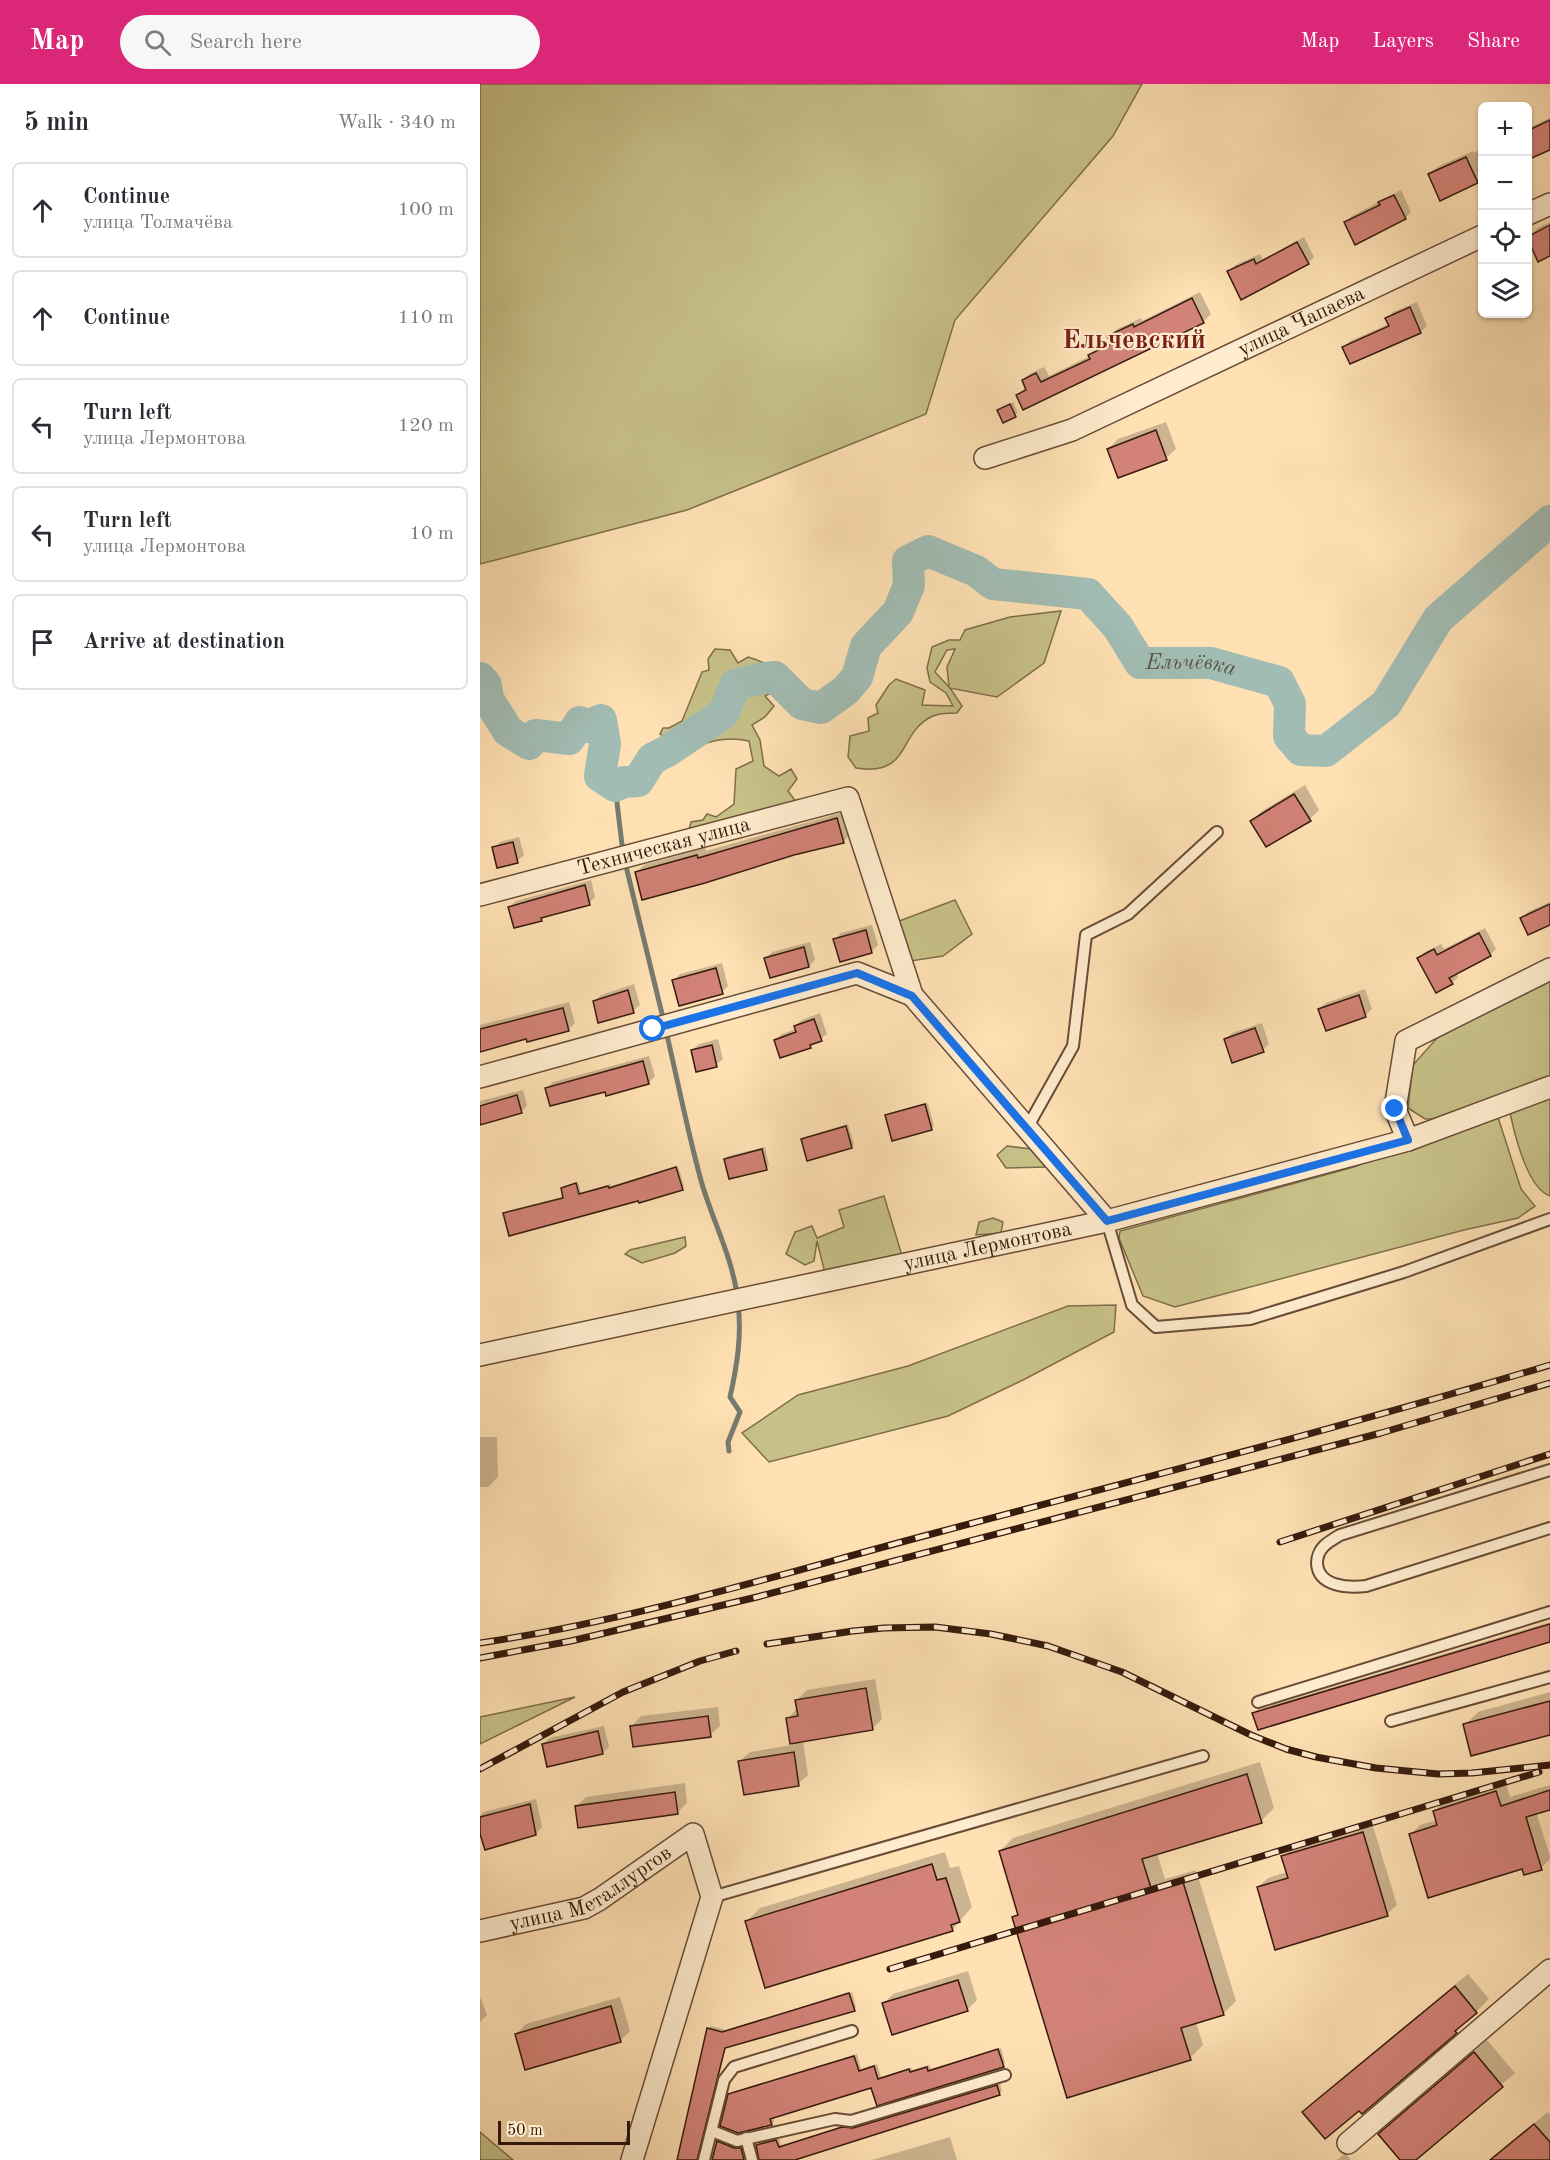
<!DOCTYPE html>
<html lang="en">
<head>
<meta charset="utf-8">
<style>
  :root { --surface:#fff; --page:#f7f7f7; --text:#2b2b33; --muted:#7c7c81; --line:#e1e1e2; --accent:#db2777 }
  body { margin:0; font-family:"Old Standard TT",serif; background:var(--page); color:var(--text) }
  .controls { position:absolute; right:18px; top:18px; display:grid; overflow:hidden; border-radius:9px; box-shadow:0 2px 4px #0004 }
  .controls button { width:54px; height:54px; display:grid; place-items:center; padding:0; border:0; border-bottom:2px solid var(--line); background:var(--surface); color:var(--text); font:30px sans-serif }
  .scale { position:absolute; left:18px; bottom:15px; width:132px; box-sizing:border-box; padding-left:6px; border:3px solid #361a0c; border-top:0; font-size:16px; line-height:21px; white-space:nowrap; color:#361a0c; -webkit-text-stroke:4px #ffecce; paint-order:stroke }
  .stop { position:absolute; width:18px; height:18px; margin:-14px; border:4px solid #1a73e8; border-radius:50%; background:#fff }
  .stop.end { background:#1a73e8; border-color:#fff; box-shadow:0 2px 6px #0008 }
  .list { margin:0; padding:0; list-style:none }
  h2 { display:flex; justify-content:space-between; align-items:center; height:78px; margin:0; padding:0 24px; font-size:26px }
  h2 small { font-size:20px; font-weight:400; color:var(--muted) }
  .list li { display:grid; grid-template-columns:39px 1fr auto; gap:18px; align-items:center; box-sizing:border-box; height:96px; margin:0 12px 12px; padding:0 12px; border:2px solid var(--line); border-radius:9px }
  .list b { display:block; font-size:22px; white-space:nowrap }
  .list p { margin:0; font-size:20px; white-space:nowrap; color:var(--muted) }
  .list em { font-size:20px; font-style:normal; color:var(--muted) }
  .icon { flex:none; width:33px; height:33px; fill:none; stroke:currentColor; stroke-width:2; stroke-linecap:round; stroke-linejoin:round }
  .map { position:relative; flex:none; width:1070px; height:2076px; overflow:hidden }
  header { display:flex; align-items:center; gap:36px; box-sizing:border-box; height:84px; padding:0 30px; background:var(--accent); color:#fff }
  header strong { font-size:28px }
  nav { display:flex; gap:33px; margin-inline-start:auto; font-size:21px }
  .search { width:420px; height:54px; background:var(--page); display:flex; align-items:center; gap:15px; box-sizing:border-box; padding:0 21px; border-radius:33px; color:var(--muted); font-size:22px }
  main { display:flex }
  aside { flex:1; background:var(--surface) }
  .map>svg:first-child { display:block }
  .green { fill:#c7c188; stroke:#7e6e4a; stroke-width:1.5; fill-rule:evenodd }
  .shadow { fill:#0003 }
  .lines { fill:none; stroke-linecap:round; stroke-linejoin:round }
  .stream { stroke:#767b70; stroke-width:5 }
  .river { stroke:#a1bcb3; stroke-width:32 }
  .building { fill:#d28277; stroke:#361a0c; stroke-width:1.5 }
  .lane-casing { stroke:#684c36; stroke-width:14 }
  .street-casing { stroke:#684c36; stroke-width:24 }
  .lane { stroke:#ffecce; stroke-width:10 }
  .street { stroke:#ffecce; stroke-width:21 }
  .rail-casing { stroke:#361a0c; stroke-width:7 }
  .rail { stroke:#ffecce; stroke-width:4.5; stroke-dasharray:14; stroke-linecap:butt }
  .route { stroke:#1a73e8; stroke-width:8 }
  .labels { text-anchor:middle; dominant-baseline:central; stroke-width:4.5; stroke-linejoin:round; paint-order:stroke }
  .street-label { font-size:21px; fill:#361a0c; stroke:#ffecce }
  .water-label { font-size:22px; font-style:italic; fill:#5b5346; stroke:#ffecce }
  .district-label { font-size:27px; font-weight:bold; fill:#7a1f14; stroke:#ffecce }
</style>
</head>
<body>
<header>
<strong>Map</strong>
<div class="search"><svg class="icon" aria-label="search" viewBox="0 0 24 24"><circle cx="10" cy="10" r="6"/><path d="M15 15l6 6"/></svg>Search here</div>
<nav><a>Map</a><a>Layers</a><a>Share</a></nav>
</header>
<main>
<aside>
<h2>5 min<small>Walk · 340 m</small></h2>
<ul class="list">
<li><svg class="icon" aria-label="ahead" viewBox="0 0 24 24"><path d="M12 20V5M6 11l6-6 6 6"/></svg><div><b>Continue</b><p>улица Толмачёва</p></div><em>100 m</em></li>
<li><svg class="icon" aria-label="ahead" viewBox="0 0 24 24"><path d="M12 20V5M6 11l6-6 6 6"/></svg><div><b>Continue</b></div><em>110 m</em></li>
<li><svg class="icon" aria-label="left" viewBox="0 0 24 24"><path d="M17 20v-9H6M10 6l-5 5 5 5"/></svg><div><b>Turn left</b><p>улица Лермонтова</p></div><em>120 m</em></li>
<li><svg class="icon" aria-label="left" viewBox="0 0 24 24"><path d="M17 20v-9H6M10 6l-5 5 5 5"/></svg><div><b>Turn left</b><p>улица Лермонтова</p></div><em>10 m</em></li>
<li><svg class="icon" aria-label="arrive" viewBox="0 0 24 24"><path d="M6 21V4h12l-3 4 3 4H6"/></svg><div><b>Arrive at destination</b></div></li>
</ul>
</aside>
<div class="map">
<svg width="1070" height="2076" viewBox="0 0 1070 2076">
  <rect width="100%" height="100%" fill="#ffe1b4"/>
  <filter id="stains"><feTurbulence type="fractalNoise" baseFrequency=".00333" numOctaves="4"/><feColorMatrix values="0 0 0 0 .2 0 0 0 0 .09 0 0 0 0 .02 0 0 0 .5 -.17"/></filter>
  <radialGradient id="worn" r=".72"><stop offset=".6" stop-color="#630" stop-opacity="0"/><stop offset="1" stop-color="#630" stop-opacity=".3"/></radialGradient>
  <!-- green -->
  <g class="green">
    <polygon points="0,0 662,0 633,52 475,236 446,330 207,426 0,480"/>
    <path d="M581 527 564 579 517 613 470 604 482 622 477 629C469 629 459 629 453 632 417 648 432 693 376 684L368 673 370 652 389 647 388 634 398 629 396 621 409 601 416 595 445 606 442 621 473 622 466 609 450 598 447 584 452 563 469 556H480L485 546 530 533ZM475 565 467 583 469 603 455 588 467 566Z"/>
    <path d="M235 565 250 566 258 579 268 573C281 577 291 581 300 591L298 605 285 612 294 622 285 633 272 641 280 656 284 682 299 692 311 685 317 695 308 707 317 719 209 746 211 738 223 736 227 730 236 733 254 720 256 685 273 677 269 657C240 651 228 660 201 665L193 656 198 648 191 650 186 654 180 650 183 644H189L202 637 222 588 229 586 228 575Z"/>
    <polygon points="475,816 492,850 463,872 424,878 414,839"/>
    <polygon points="1070,895 1070,996 965,1035 945,1035 928,1024 933,981 957,954"/>
    <path d="M1070 1014V1112C1047 1104 1035 1052 1030 1029Z"/>
    <polygon points="1017,1030 1041,1105 1055,1122 1038,1134 984,1146 695,1223 663,1212 639,1154 640,1147 874,1083"/>
    <polygon points="527,1062 551,1065 568,1083 526,1084 517,1071"/>
    <polygon points="404,1112 423,1175 345,1189 337,1157 334,1177 325,1181 306,1170 315,1148 332,1142 337,1154 364,1143 359,1126"/>
    <polygon points="513,1134 523,1138 521,1149 496,1151 499,1138"/>
    <polygon points="205,1153 206,1162 195,1169 162,1179 145,1170 150,1166"/>
    <polygon points="636,1221 634,1248 545,1295 468,1332 289,1378 262,1349 318,1311 428,1282 588,1222"/>
    <polygon points="95,1613 0,1660 0,1633"/>
    <polygon points="0,2048 33,2076 0,2076"/>
  </g>
  <!-- shadow -->
  <g class="shadow">
    <polygon points="1070,34 1070,64 1048,74 1048,44"/>
    <polygon points="1002,65 1002,95 961,115 950,90 957,83 993,67 994,69"/>
    <polygon points="921,106 931,128 925,134 866,138 872,132"/>
    <polygon points="1070,138 1070,171 1048,153 1058,144"/>
    <polygon points="824,153 834,173 828,179 749,188 755,181 780,170 783,175"/>
    <polygon points="720,208 731,230 723,238 538,311 546,303 543,296 551,289 564,283 569,292 610,272 617,264 631,257 629,253 637,245 661,234 662,237"/>
    <polygon points="937,218 947,242 940,248 864,263 870,257 909,240 907,234 913,228"/>
    <polygon points="533,318 538,329 524,337 519,326"/>
    <polygon points="686,338 696,365 686,374 628,365 638,355"/>
    <polygon points="825,701 839,726 830,735 772,737 782,727"/>
    <polygon points="364,728 371,750 363,758 156,788 164,781 225,764 226,767"/>
    <polygon points="39,753 44,771 37,777 14,764 20,758"/>
    <polygon points="111,796 115,813 109,819 66,831 61,835 30,823 36,817"/>
    <polygon points="1070,818 1070,840 1042,834 1048,828"/>
    <polygon points="392,841 398,861 391,868 355,856 361,849"/>
    <polygon points="1005,844 1016,865 1010,871 976,889 978,893 972,899 939,874 945,868 961,860 964,865"/>
    <polygon points="330,858 335,876 329,882 286,874 292,868"/>
    <polygon points="242,879 248,902 242,908 194,896 200,890"/>
    <polygon points="154,900 160,921 153,927 115,917 121,911"/>
    <polygon points="885,905 892,925 886,931 846,945 839,925 846,919"/>
    <polygon points="89,918 95,939 88,946 47,953 0,967 0,941"/>
    <polygon points="340,929 347,950 330,963 296,956 302,950 316,945 315,942 322,936"/>
    <polygon points="782,939 789,960 783,966 745,956 752,949"/>
    <polygon points="238,955 243,975 236,981 212,966 219,960"/>
    <polygon points="169,972 175,992 169,999 127,1010 126,1006 67,1004 73,998"/>
    <polygon points="43,1006 47,1022 41,1028 0,1039 0,1017"/>
    <polygon points="448,1019 454,1042 451,1045 407,1032 410,1029"/>
    <polygon points="368,1040 374,1060 371,1063 322,1055 325,1053"/>
    <polygon points="285,1063 289,1082 286,1085 245,1075 248,1072"/>
    <polygon points="198,1082 204,1102 202,1104 159,1115 25,1129 28,1127 85,1112 82,1104 98,1098 101,1109 131,1100 131,1102"/>
    <polygon points="0,1353 17,1353 18,1393 8,1403 0,1403"/>
    <polygon points="1070,1538 1070,1557 774,1629 777,1626"/>
    <polygon points="395,1595 402,1635 392,1645 323,1657 328,1691 318,1700 260,1677 270,1668 312,1661 308,1634 318,1624 317,1616 327,1606"/>
    <polygon points="1070,1608 1070,1649 985,1641 998,1628"/>
    <polygon points="238,1623 240,1642 230,1651 152,1642 161,1632"/>
    <polygon points="124,1642 129,1663 122,1669 63,1661 69,1654"/>
    <polygon points="780,1678 794,1724 781,1737 677,1769 685,1795 716,1786 756,1917 743,1930 716,1938 723,1961 710,1974 533,1834 539,1828 520,1767 533,1754"/>
    <polygon points="205,1699 207,1719 197,1729 97,1722 106,1713"/>
    <polygon points="1026,1699 1030,1713 1070,1701 1070,1724 1056,1728 1070,1772 1070,1775 1061,1784 1043,1783 930,1751 940,1741 957,1736 955,1727 964,1718"/>
    <polygon points="56,1715 62,1743 56,1750 0,1744 0,1732 3,1728"/>
    <polygon points="892,1739 917,1821 907,1830 778,1803 788,1794 807,1788 803,1773 813,1763"/>
    <polygon points="465,1768 470,1784 479,1782 492,1823 472,1846 267,1837 280,1824"/>
    <polygon points="488,1887 497,1916 487,1926 404,1919 413,1910"/>
    <polygon points="988,1890 1009,1915 976,1948 882,2028 879,2025 824,2028 837,2015"/>
    <polygon points="372,1908 376,1923 374,1925 246,1962 218,2076 198,2076 228,1945 231,1942 246,1946"/>
    <polygon points="0,1913 7,1931 0,1938"/>
    <polygon points="140,1913 150,1947 140,1957 36,1950 46,1940"/>
    <polygon points="1007,1956 1035,1989 933,2076 922,2076 913,2037"/>
    <polygon points="521,1964 525,1979 523,1981 392,2002 293,2032 294,2037 292,2040 250,2011 253,2008 377,1970 381,1985 397,1980 401,1993 432,1984 432,1986 449,1981 451,1985"/>
    <polygon points="520,1999 522,2007 520,2009 310,2076 281,2076 277,2061 280,2058 299,2054 301,2062 366,2041 377,2042"/>
    <polygon points="1068,2028 1070,2031 1070,2076 1010,2076"/>
    <polygon points="470,2053 477,2076 392,2076"/>
    <polygon points="240,2055 258,2062 263,2062 268,2076 233,2076 238,2058"/>
    <polygon points="865,2069 871,2076 857,2076"/>
  </g>
  <g class="lines">
    <!-- stream -->
    <g class="stream">
      <polyline points="135,702 143,769"/>
      <polyline points="145,778 184,938"/>
      <path d="M186 947C198 998 208 1050 222 1100 233 1137 251 1171 257 1210"/>
      <path d="M249 1367 248 1358 260 1328 250 1313C257 1282 262 1251 258 1219"/>
    </g>
    <!-- river -->
    <path class="river" id="s1" d="M0 594 6 601 8 615 28 647 49 660 56 651 89 655 100 638 106 643 121 636 125 660 120 692 135 702 144 698 158 697 172 675 189 666 244 629 255 601 279 595 295 593 322 620 341 624 366 606 377 593 386 562 418 528 429 501 428 477 448 467 496 487 513 500 608 510 638 543 660 579H731L799 598 810 620 809 652 821 666 846 667 906 620 958 535 1070 437"/>
  </g>
  <!-- building -->
  <g class="building">
    <polygon points="1070,36 1070,66 1047,76 1047,47"/>
    <polygon points="986,73 998,99 960,117 948,90"/>
    <polygon points="914,111 926,135 875,161 864,138 900,121 898,118"/>
    <polygon points="1070,141 1070,172 1058,178 1047,153"/>
    <polygon points="817,158 829,180 761,216 747,187 774,175 776,180"/>
    <polygon points="712,214 724,239 543,326 536,311 546,306 542,296 556,289 561,298 610,275 608,271 631,260 627,252 653,240 654,243"/>
    <polygon points="930,223 941,249 870,280 862,263 909,242 905,234"/>
    <polygon points="530,320 536,333 523,339 517,326"/>
    <polygon points="676,346 687,376 638,394 627,365"/>
    <polygon points="814,710 831,737 786,763 770,737"/>
    <polygon points="357,734 364,759 314,771 225,799 162,816 155,788 217,771 218,774"/>
    <polygon points="33,758 38,779 17,784 12,763"/>
    <polygon points="105,801 110,821 61,834 62,837 34,844 28,823"/>
    <polygon points="1070,820 1070,841 1048,851 1040,834"/>
    <polygon points="386,846 392,869 360,878 353,855"/>
    <polygon points="999,849 1011,872 969,894 973,900 956,909 937,874 954,865 957,871"/>
    <polygon points="324,863 329,883 290,894 284,874"/>
    <polygon points="236,884 243,910 199,922 192,896"/>
    <polygon points="148,906 154,929 118,939 113,917"/>
    <polygon points="879,911 886,933 846,947 838,925"/>
    <polygon points="83,924 89,947 47,958 46,955 0,968 0,945"/>
    <polygon points="334,935 342,957 330,961 331,964 300,974 294,956 316,948 314,942"/>
    <polygon points="775,944 784,968 752,979 744,955"/>
    <polygon points="232,961 237,983 216,988 211,966"/>
    <polygon points="163,977 169,1000 126,1012 125,1008 70,1022 65,1004"/>
    <polygon points="37,1011 42,1029 0,1041 0,1022"/>
    <polygon points="445,1020 452,1046 412,1057 405,1031"/>
    <polygon points="366,1042 372,1064 327,1077 321,1055"/>
    <polygon points="282,1065 287,1086 249,1095 244,1075"/>
    <polygon points="196,1083 203,1106 159,1119 158,1117 29,1152 23,1129 83,1114 81,1104 96,1099 99,1110 128,1102 129,1104"/>
    <polygon points="1070,1540 1070,1558 778,1646 772,1629"/>
    <polygon points="386,1604 393,1646 310,1660 306,1634 318,1632 315,1616"/>
    <polygon points="1070,1617 1070,1651 991,1672 983,1640"/>
    <polygon points="228,1632 231,1653 153,1663 150,1642"/>
    <polygon points="118,1647 123,1670 67,1683 62,1660"/>
    <polygon points="314,1668 319,1702 264,1711 258,1677"/>
    <polygon points="767,1690 782,1739 662,1775 672,1807 703,1798 744,1931 701,1944 711,1976 587,2014 532,1833 538,1831 519,1767"/>
    <polygon points="1070,1706 1070,1726 1046,1733 1062,1786 1044,1791 1042,1785 948,1814 929,1750 957,1741 953,1727 1016,1707 1021,1722"/>
    <polygon points="195,1708 198,1730 98,1744 95,1722"/>
    <polygon points="50,1720 56,1751 5,1766 0,1750 0,1733"/>
    <polygon points="883,1748 908,1832 795,1866 777,1803 808,1794 801,1772"/>
    <polygon points="452,1780 457,1796 466,1794 480,1838 471,1841 473,1847 285,1904 265,1837"/>
    <polygon points="478,1896 488,1927 412,1951 402,1919"/>
    <polygon points="975,1902 997,1929 975,1947 977,1949 882,2030 879,2027 845,2055 822,2028"/>
    <polygon points="369,1909 375,1927 245,1964 217,2076 197,2076 227,1944 242,1948"/>
    <polygon points="131,1922 141,1958 45,1986 35,1950"/>
    <polygon points="518,1965 524,1983 397,2022 391,2004 290,2035 292,2041 258,2049 240,2042 248,2010 374,1972 379,1987 394,1982 398,1995 429,1985 430,1988 447,1983 448,1987"/>
    <polygon points="994,1968 1023,2003 936,2076 920,2076 898,2050"/>
    <polygon points="517,2001 520,2011 315,2076 279,2076 276,2061 296,2056 299,2063 362,2043 373,2044"/>
    <polygon points="1054,2040 1070,2058 1070,2076 1010,2076"/>
    <polygon points="237,2057 254,2064 261,2064 264,2076 232,2076"/>
  </g>
  <g class="lines">
    <defs>
      <g id="lane">
        <polyline points="547,1044 593,962 606,851 648,830 737,748"/>
        <polyline points="627,1137 652,1221 676,1243 770,1235 924,1188 1070,1135"/>
        <path d="M1070 1386 860 1451C855 1454 848 1458 844 1462 840 1466 837 1473 837 1479 838 1503 869 1504 886 1502L1070 1444"/>
        <polyline points="778,1618 1070,1528"/>
        <polyline points="911,1637 1070,1593"/>
        <polyline points="232,1813 723,1672"/>
        <polyline points="232,2047 257,2057 355,2035 371,2037 525,1991"/>
        <polyline points="266,2054 272,2076"/>
        <polyline points="224,2076 244,1996 254,1983 372,1947"/>
      </g>
      <g id="street">
        <polyline points="1048,130 1070,120"/>
        <path id="s2" d="M505 374 592 346 1002 152"/>
        <path id="s3" d="M0 811 368 714 432 911 627 1137"/>
        <polyline points="0,993 377,889 432,911"/>
        <polyline points="928,1056 1070,1003"/>
        <path id="s4" d="M0 1271 627 1137 928 1056 915 1025 926 957 1070 885"/>
        <path id="s5" d="M0 1847 104 1824 120 1815 213 1750 232 1813 152 2076"/>
        <polyline points="868,2059 1070,1886"/>
      </g>
    </defs>
    <!-- lane casing -->
    <use href="#lane" class="lane-casing"/>
    <!-- street casing -->
    <use href="#street" class="street-casing"/>
    <!-- lane -->
    <use href="#lane" class="lane"/>
    <!-- street -->
    <use href="#street" class="street"/>
    <defs>
      <g id="rail">
        <polyline points="800,1458 1070,1370"/>
        <path d="M0 1559C155 1536 307 1488 459 1448 663 1394 868 1342 1070 1281"/>
        <polyline points="287,1560 373,1547 404,1544 455,1543 511,1550 568,1562 642,1588 771,1651 806,1665 836,1673 896,1684 958,1690 992,1689 1070,1681"/>
        <polyline points="0,1574 91,1557 277,1513 901,1349 1070,1299"/>
        <polyline points="0,1685 143,1608 220,1577 256,1567"/>
        <polyline points="410,1885 1059,1688"/>
      </g>
    </defs>
    <!-- rail casing -->
    <use href="#rail" class="rail-casing"/>
    <!-- rail -->
    <use href="#rail" class="rail"/>
  </g>
  <g class="lines">
    <!-- route -->
    <polyline class="route" points="173,945 377,889 432,912 627,1137 928,1056 915,1025"/>
  </g>
  <g class="labels">
    <!-- street labels -->
    <g class="street-label">
      <text stroke="none"><textPath href="#s2" startOffset="345">улица Чапаева</textPath></text>
      <text stroke="none"><textPath href="#s3" startOffset="190">Техническая улица</textPath></text>
      <text stroke="none"><textPath href="#s4" startOffset="519">улица Лермонтова</textPath></text>
      <text stroke="none"><textPath href="#s5" startOffset="120">улица Металлургов</textPath></text>
    </g>
    <!-- water labels -->
    <g class="water-label">
      <text stroke="none"><textPath href="#s1" startOffset="1023">Ельчёвка</textPath></text>
    </g>
    <!-- district labels -->
    <g class="district-label">
      <text x="654" y="256">Ельчевский</text>
    </g>
  </g>
  <rect width="100%" height="100%" filter="url(#stains)"/>
  <rect width="100%" height="100%" fill="url(#worn)"/>
</svg>
<div class="controls">
<button>+</button>
<button>−</button>
<button><svg class="icon" aria-label="locate" viewBox="0 0 24 24"><circle cx="12" cy="12" r="6"/><path d="M12 2v4M12 18v4M2 12h4M18 12h4"/></svg></button>
<button><svg class="icon" aria-label="layers" viewBox="0 0 24 24"><path d="M12 4l9 5-9 5-9-5zM3 14l9 5 9-5"/></svg></button>
</div>
<div class="scale">50 m</div>
<div class="stop" style="left:173px;top:945px"></div>
<div class="stop end" style="left:915px;top:1025px"></div>
</div>
</main>
</body>
</html>
